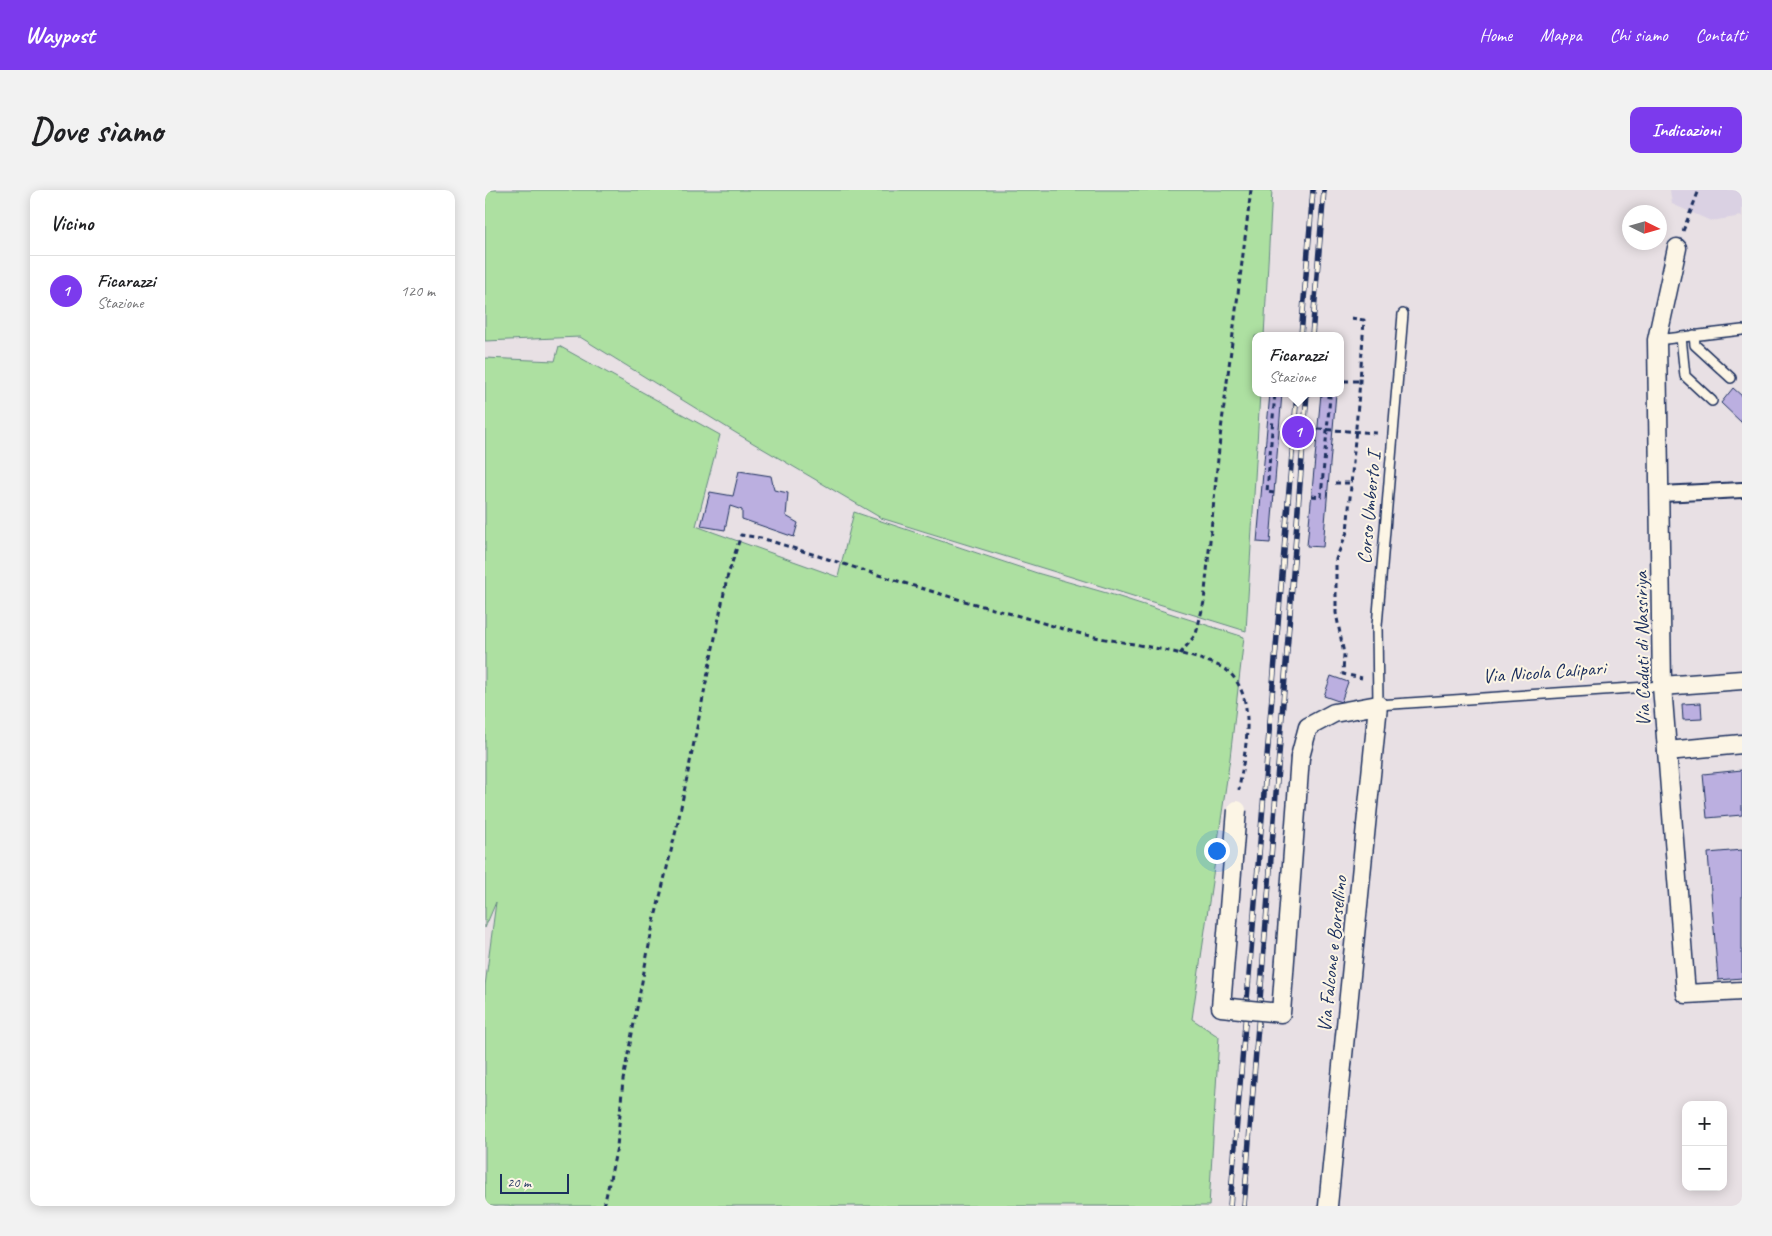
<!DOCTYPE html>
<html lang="it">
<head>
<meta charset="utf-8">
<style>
  :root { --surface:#fff; --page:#f2f2f2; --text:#202124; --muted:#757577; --line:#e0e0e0; --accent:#7c3aed }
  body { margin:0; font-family:Caveat,sans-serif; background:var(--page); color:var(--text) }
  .controls { position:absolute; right:15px; bottom:15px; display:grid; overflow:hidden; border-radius:10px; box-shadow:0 2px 12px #0003 }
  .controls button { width:45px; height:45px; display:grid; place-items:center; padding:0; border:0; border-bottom:1px solid var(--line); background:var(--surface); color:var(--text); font:25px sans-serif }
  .compass { position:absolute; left:1137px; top:15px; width:45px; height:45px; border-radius:50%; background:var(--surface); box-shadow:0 2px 12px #0003; rotate:95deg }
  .scale { position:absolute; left:15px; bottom:12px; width:69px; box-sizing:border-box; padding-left:5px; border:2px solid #1b2f5e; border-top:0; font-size:14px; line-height:18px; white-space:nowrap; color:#1b2f5e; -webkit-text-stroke:4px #fcf5e5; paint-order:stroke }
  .you { position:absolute; left:731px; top:660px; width:18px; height:18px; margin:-12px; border:4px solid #fff; border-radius:50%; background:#1a73e8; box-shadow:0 0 0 8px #1a73e833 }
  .badge { display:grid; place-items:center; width:32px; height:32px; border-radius:50%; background:var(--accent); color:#fff; font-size:16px; font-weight:700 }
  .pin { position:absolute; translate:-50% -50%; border:2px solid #fff; box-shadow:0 1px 5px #0006 }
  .popup { position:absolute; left:767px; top:142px; width:92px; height:65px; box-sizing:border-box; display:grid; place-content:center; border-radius:10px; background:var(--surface); filter:drop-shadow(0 1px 4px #0005); font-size:16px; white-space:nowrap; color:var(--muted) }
  .popup b { font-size:19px; color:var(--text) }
  .popup::after { content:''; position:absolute; left:50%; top:100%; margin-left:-10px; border:10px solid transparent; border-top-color:var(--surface) }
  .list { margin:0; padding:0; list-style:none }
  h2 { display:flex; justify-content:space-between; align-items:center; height:65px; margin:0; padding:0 20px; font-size:21px }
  h2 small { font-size:16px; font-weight:400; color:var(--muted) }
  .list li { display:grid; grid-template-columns:32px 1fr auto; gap:15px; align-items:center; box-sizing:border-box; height:70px; padding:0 20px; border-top:1px solid var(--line) }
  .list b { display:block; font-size:19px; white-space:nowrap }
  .list p { margin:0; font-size:16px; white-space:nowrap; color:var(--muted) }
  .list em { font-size:16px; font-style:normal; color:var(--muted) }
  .map { position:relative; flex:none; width:1257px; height:1016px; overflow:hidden; border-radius:10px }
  header { display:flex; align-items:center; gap:30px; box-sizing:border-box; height:70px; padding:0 25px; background:var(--accent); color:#fff }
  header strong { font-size:24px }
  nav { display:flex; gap:28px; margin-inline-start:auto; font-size:18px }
  .intro { display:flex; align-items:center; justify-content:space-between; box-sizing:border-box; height:120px; padding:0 30px }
  h1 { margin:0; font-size:35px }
  .button { padding:12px 22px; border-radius:10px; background:var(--accent); color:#fff; font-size:18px; font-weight:700 }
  main { display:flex; gap:30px; padding:0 30px }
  aside { flex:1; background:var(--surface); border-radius:10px; box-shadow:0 2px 12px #0003 }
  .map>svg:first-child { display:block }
  .built { fill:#dad1e3 }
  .green { fill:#ade0a1; stroke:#648880 }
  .building { fill:#bbafe0; stroke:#1b2f5e }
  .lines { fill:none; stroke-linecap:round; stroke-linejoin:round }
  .service-casing { stroke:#1b2f5e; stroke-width:12 }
  .pedestrian-casing { stroke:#1b2f5e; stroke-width:18 }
  .minor-casing { stroke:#1b2f5e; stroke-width:21 }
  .path { stroke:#1b2f5e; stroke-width:3; stroke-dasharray:5 4; stroke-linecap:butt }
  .service { stroke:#fcf5e5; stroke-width:9 }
  .pedestrian { stroke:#fcf5e5; stroke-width:14 }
  .minor { stroke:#fcf5e5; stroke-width:18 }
  .rail-casing { stroke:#1b2f5e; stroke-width:5.5 }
  .rail { stroke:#fcf5e5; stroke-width:4; stroke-dasharray:11; stroke-linecap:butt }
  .minor-bridge-casing { stroke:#1b2f5e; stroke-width:21; stroke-linecap:butt }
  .minor-bridge { stroke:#fcf5e5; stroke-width:18 }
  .labels { text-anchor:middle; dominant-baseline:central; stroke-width:4; stroke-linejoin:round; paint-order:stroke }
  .street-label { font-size:20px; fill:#1b2f5e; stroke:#fcf5e5 }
</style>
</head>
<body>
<header>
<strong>Waypost</strong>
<nav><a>Home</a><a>Mappa</a><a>Chi siamo</a><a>Contatti</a></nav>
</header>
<div class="intro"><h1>Dove siamo</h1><a class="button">Indicazioni</a></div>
<main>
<aside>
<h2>Vicino<small></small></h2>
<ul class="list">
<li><span class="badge">1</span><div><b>Ficarazzi</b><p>Stazione</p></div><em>120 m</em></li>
</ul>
</aside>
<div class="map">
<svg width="1257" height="1016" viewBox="0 0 1257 1016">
  <rect width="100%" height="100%" fill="#e8e0e4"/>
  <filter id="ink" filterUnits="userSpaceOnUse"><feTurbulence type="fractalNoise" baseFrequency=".02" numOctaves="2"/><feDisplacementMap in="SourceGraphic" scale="10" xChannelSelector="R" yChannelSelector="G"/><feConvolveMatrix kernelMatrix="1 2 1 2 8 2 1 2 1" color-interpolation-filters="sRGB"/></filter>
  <g filter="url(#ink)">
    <!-- built -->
    <polygon class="built" points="1185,0 1257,0 1257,26 1226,31 1187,14"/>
    <!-- green -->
    <g class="green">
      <polygon points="0,0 787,0 779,146 770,146 770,203 775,203 761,441 396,328 251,243 95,147 0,151"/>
      <polygon points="74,156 235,245 211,336 353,387 369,322 552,383 625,404 759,447 745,568 707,829 734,847 724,1016 0,1016 0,796 11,712 0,738 0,168 70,171"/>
    </g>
    <!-- building -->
    <g class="building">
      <polygon points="1248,198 1257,206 1257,233 1236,213"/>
      <polygon points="785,203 797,203 785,353 772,352"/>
      <polygon points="836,203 851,203 838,357 822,356"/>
      <polygon points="254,281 286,286 289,300 303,303 301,326 313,333 309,347 257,329 257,320 245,316 240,340 216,336 225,302 248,306"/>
      <polygon points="846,486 863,492 856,512 839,506"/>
      <polygon points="1216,513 1217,529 1198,530 1197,514"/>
      <polygon points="1257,580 1257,625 1222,628 1218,584"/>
      <polygon points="1257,660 1257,788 1233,790 1223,663"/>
    </g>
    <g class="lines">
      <defs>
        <g id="service">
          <polyline points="918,124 892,436 893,515 1177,496"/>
          <polyline points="1209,145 1210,155 1246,188"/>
          <polyline points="1196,147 1200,186 1227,211"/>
          <polyline points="1172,150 1257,140"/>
        </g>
        <polyline id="pedestrian" points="1176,304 1257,300"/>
        <g id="minor">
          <polyline points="1192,58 1172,150 1177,496 1201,804 1257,801"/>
          <polyline points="1177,496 1257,490"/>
          <polyline points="1182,561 1257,554"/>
          <polyline points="815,567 823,537 849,523 893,515 843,1016"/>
        </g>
      </defs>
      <!-- service casing -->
      <use href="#service" class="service-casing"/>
      <!-- pedestrian casing -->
      <use href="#pedestrian" class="pedestrian-casing"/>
      <!-- minor casing -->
      <use href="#minor" class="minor-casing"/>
      <!-- path -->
      <g class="path">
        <polyline points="1198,41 1214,0"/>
        <polyline points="866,128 879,130 875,191 862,342 851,369 851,423 859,464 858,484 877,488"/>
        <polyline points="859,191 875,191"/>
        <polyline points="833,239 892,243"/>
        <polyline points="850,293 866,293"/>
        <polyline points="789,303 782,302 790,203"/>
        <polyline points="827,306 836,307 845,207 836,205"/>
        <polyline points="695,464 711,444 719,412 735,248 766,0"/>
        <path d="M119 1016 132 957 138 890 167 740 193 632 242 388 256 345 276 348C360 374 443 402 527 424 556 432 585 442 615 448 641 453 730 466 746 484 773 514 759 563 754 600"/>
      </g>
      <!-- service -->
      <use href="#service" class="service"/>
      <!-- pedestrian -->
      <use href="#pedestrian" class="pedestrian"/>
      <!-- minor -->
      <use href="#minor" class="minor"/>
      <defs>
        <g id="rail">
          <polyline points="816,146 828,0"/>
          <polyline points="827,146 839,0"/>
          <polyline points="745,1016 812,203"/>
          <polyline points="759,1016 822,203"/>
        </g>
      </defs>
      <!-- rail casing -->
      <use href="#rail" class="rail-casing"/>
      <!-- rail -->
      <use href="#rail" class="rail"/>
      <defs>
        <polyline id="minor-bridge" points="752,620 736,817 796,823 815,567"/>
      </defs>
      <!-- minor-bridge casing -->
      <use href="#minor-bridge" class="minor-bridge-casing"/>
      <!-- minor-bridge -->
      <use href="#minor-bridge" class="minor-bridge"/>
    </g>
  </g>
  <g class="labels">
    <!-- street labels -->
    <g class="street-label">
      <text transform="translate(884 318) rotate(-85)">Corso Umberto I</text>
      <text transform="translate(1157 459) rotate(-91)">Via Caduti di Nassiriya</text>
      <text transform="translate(1059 482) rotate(-4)">Via Nicola Calipari</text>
      <text transform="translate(847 764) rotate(-84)">Via Falcone e Borsellino</text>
    </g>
  </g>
</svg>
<div class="controls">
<button>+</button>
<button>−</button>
</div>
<svg class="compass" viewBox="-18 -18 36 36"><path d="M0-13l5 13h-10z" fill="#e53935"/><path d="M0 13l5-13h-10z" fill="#757577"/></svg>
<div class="scale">20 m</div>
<div class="you"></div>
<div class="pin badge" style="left:813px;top:242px">1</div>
<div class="popup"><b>Ficarazzi</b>Stazione</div>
</div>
</main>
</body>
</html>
